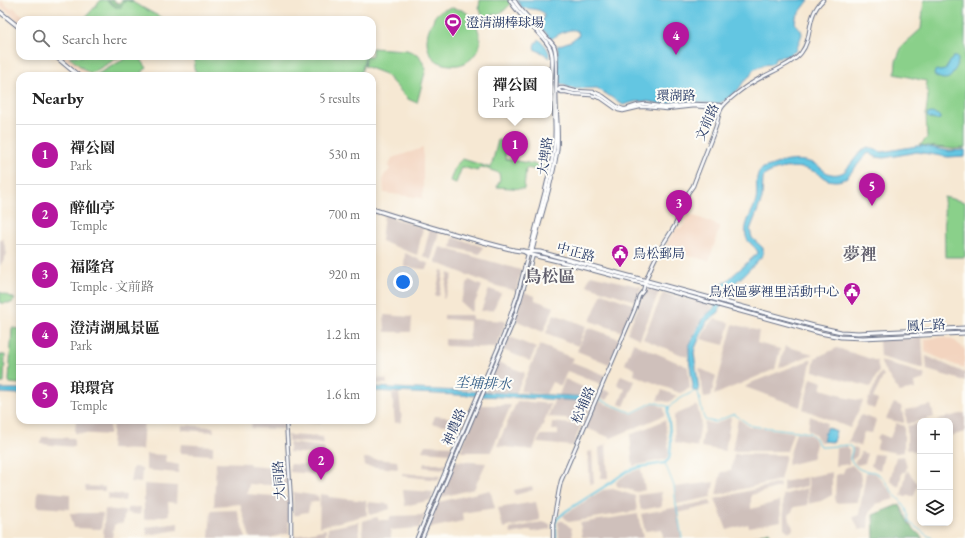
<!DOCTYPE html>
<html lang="en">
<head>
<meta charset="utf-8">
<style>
  :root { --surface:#fff; --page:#f2f2f2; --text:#222; --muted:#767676; --line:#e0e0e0; --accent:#b5179e }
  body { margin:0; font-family:"EB Garamond","Noto Serif TC",serif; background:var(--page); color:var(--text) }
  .controls { position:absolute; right:12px; bottom:12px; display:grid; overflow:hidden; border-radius:8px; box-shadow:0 2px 6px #0003 }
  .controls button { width:36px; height:36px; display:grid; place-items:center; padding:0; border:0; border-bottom:1px solid var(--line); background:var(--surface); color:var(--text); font:20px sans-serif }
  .you { position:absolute; left:403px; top:282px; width:14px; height:14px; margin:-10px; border:3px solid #fff; border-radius:50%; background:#1a73e8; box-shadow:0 0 0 6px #1a73e833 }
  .badge { display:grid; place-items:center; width:26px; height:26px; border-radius:50%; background:var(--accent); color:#fff; font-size:13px; font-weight:700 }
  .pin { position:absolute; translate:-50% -33px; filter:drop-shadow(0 1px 2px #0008) }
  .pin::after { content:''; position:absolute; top:21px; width:14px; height:12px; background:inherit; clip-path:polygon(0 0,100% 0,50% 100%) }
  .popup { position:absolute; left:478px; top:66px; width:74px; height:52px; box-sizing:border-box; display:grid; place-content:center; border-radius:8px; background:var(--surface); filter:drop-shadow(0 1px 3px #0005); font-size:13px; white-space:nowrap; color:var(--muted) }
  .popup b { font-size:15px; color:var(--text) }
  .popup::after { content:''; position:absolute; left:50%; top:100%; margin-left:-8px; border:8px solid transparent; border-top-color:var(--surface) }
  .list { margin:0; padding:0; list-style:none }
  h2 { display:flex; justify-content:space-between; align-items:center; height:52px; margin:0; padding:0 16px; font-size:17px }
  h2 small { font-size:13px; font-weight:400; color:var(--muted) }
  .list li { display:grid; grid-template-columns:26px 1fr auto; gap:12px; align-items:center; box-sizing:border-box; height:60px; padding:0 16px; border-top:1px solid var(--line) }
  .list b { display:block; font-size:15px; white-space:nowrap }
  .list p { margin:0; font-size:13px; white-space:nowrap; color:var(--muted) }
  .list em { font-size:13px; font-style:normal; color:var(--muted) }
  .icon { flex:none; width:22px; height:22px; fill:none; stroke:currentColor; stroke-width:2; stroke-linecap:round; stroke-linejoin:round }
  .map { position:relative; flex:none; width:965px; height:538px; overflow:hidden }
  .search { position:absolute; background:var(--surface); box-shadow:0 2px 6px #0003; left:16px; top:16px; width:360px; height:44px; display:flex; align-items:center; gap:10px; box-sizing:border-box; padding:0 14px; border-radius:12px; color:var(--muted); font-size:15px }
  .panel { position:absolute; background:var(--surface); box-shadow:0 2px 6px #0003; left:16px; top:72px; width:360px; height:352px; border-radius:12px }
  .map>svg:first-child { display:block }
  .built { fill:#f3d4bf }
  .industrial { fill:#cfc0bb }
  .green { fill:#8ad08a; stroke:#528074 }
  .forest { fill:#6fb276; stroke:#45706a }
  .water { fill:#64c6e2; stroke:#407aa0 }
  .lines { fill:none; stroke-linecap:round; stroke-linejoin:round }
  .stream { stroke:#64c6e2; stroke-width:1 }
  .canal { stroke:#64c6e2; stroke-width:2 }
  .tertiary-casing { stroke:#687087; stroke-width:4.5 }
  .secondary-casing { stroke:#687087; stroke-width:5 }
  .tertiary { stroke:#fff; stroke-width:2.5 }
  .secondary { stroke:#fff; stroke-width:3 }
  .labels { text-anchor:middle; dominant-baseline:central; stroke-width:4; stroke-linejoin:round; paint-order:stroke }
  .poi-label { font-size:13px; fill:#1b2f5e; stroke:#fdfcf7; text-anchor:start }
  .street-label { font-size:13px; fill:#1b2f5e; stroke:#fdfcf7 }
  .water-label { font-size:14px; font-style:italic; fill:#315c86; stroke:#fdfcf7 }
  .district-label { font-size:17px; font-weight:bold; fill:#615f6c; stroke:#fdfcf7 }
</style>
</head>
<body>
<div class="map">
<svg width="965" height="538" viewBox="0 0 965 538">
  <rect width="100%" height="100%" fill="#fdfcf7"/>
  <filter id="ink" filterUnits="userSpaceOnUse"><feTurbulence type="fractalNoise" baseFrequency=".025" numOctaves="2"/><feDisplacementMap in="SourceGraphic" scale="8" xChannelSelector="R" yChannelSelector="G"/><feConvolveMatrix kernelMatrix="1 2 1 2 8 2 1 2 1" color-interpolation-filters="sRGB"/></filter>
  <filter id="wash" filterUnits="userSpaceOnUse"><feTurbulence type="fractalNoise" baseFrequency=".012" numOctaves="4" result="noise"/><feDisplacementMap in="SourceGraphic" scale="16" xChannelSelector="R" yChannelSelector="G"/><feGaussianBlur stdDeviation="0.9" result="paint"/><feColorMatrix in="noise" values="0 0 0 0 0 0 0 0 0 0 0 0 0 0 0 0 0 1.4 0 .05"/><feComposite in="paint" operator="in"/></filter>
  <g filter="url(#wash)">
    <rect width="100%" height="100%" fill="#f6e8d3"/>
    <!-- built -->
    <g class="built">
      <polygon points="0,0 11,9 13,7 28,20 20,20 20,22 0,6"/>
      <polygon points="62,56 68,56 92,76 86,76"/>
      <polygon points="423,148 423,198 384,193 383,178 385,174 387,173 390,169 389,166 392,158"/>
      <polygon points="684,212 720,226 709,261 664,249 676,228 682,228 685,224 686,221 683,219 681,218"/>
      <polygon points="943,337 955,341 965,350 965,369 925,352 925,339"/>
    </g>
    <!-- industrial -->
    <g class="industrial">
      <polygon points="384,215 423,228 417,255 381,241"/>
      <polygon points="430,229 439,232 431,260 423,256"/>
      <polygon points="453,237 483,247 480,254 451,247"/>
      <polygon points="3,239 7,254 0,266 0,240"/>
      <polygon points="440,247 521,270 516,291 493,285 435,262"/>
      <polygon points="405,253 429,264 427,269 423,269 404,267"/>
      <polygon points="441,270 444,271 439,296 435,296"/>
      <polygon points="448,273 453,275 444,299 443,298"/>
      <polygon points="591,275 642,287 635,301 586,285"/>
      <polygon points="469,280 482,286 471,312 460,302"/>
      <polygon points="489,289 501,293 493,310 481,311"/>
      <polygon points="646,289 659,292 640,339 627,333"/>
      <polygon points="524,292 535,296 535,300 554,307 543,332 515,320"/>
      <polygon points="602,293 635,305 623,332 590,321"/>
      <polygon points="663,293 713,306 708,313 702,317 691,339 687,357 643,339"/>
      <polygon points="554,314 586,326 578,346 546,333"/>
      <polygon points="384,315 412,317 411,332 385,332"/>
      <polygon points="444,315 472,315 472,319 506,321 496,348 445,346 445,339 469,340 470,321 444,319"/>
      <polygon points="715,319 730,323 724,345 701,339 708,325"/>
      <polygon points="733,324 759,331 757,343 780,349 775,369 714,395"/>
      <polygon points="588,327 620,339 609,364 577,351"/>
      <polygon points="508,336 536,348 530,361 503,350"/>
      <polygon points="922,338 924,369 880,357 879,340"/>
      <polygon points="633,343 688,367 690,388 680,393 634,375 635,369 625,364"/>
      <polygon points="540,345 573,358 569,366 572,362 605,375 601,384 567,371 561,386 552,382 546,394 520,391"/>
      <polygon points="785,346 813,354 779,368"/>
      <polygon points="837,348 877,361 879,371 870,387 813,371 815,358"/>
      <polygon points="926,356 965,373 965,381 927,370"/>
      <polygon points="812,359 800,407 745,387 753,382"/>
      <polygon points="881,361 924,374 925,379 914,382 915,389 899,392 884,369 881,363"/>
      <polygon points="498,362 525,373 516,392 486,391"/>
      <polygon points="699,368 716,376 711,396 704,398"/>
      <polygon points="881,372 884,375 873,398 878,400 874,409 866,405"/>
      <polygon points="463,375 483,377 478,389 462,389"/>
      <polygon points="621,375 635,381 624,406 619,404 625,389 617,384"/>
      <polygon points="372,378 386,379 387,384 372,383"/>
      <polygon points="811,378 823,382 821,389 842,395 842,397 863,401 850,428 803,409"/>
      <polygon points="565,379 596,393 594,396 559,395"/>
      <polygon points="603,389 611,393 607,400 599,398"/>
      <polygon points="662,390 677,396 669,402 657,400"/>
      <polygon points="399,393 402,422 395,423 392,394"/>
      <polygon points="555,398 593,400 583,424 571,423 566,418 548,417"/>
      <polygon points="517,401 551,404 533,450 497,446"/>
      <polygon points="598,401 632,414 655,403 664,408 665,415 611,438 586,428"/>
      <polygon points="894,403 901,406 904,420 904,423 886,419"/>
      <polygon points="480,405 511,405 491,452 460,452"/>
      <polygon points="697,405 701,422 697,447 676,443 675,441 674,417 675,415"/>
      <polygon points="931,405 934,417 907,424 905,410"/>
      <polygon points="965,413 965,432 950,436 950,421 938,421 938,419"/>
      <polygon points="861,415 876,420 872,433 864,432 860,446 848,442"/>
      <polygon points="435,416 466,419 462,426 432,424"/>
      <polygon points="810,416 827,423 822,442 821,443 815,434 808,430"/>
      <polygon points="731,417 725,451 701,447 705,422 715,424"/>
      <polygon points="738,419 750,427 793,432 787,451 732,451"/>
      <polygon points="76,420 110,420 109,435 75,433"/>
      <polygon points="113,420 144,420 142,450 111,449"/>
      <polygon points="252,420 283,420 283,429 251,428"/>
      <polygon points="287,420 320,420 321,424 287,421"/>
      <polygon points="665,420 669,454 668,457 666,459 633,466 630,435"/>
      <polygon points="552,422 581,425 573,446 537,443 541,435 558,435 558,430 552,430"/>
      <polygon points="896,423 904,426 904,452 897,453 876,449 879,441 876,439 880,434 890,438"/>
      <polygon points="920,423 920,451 915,452 907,448 907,426"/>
      <polygon points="182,425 213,427 214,432 182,430"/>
      <polygon points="796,432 808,434 812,436 816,444 812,459 787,465"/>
      <polygon points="288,435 323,437 324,444 288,441"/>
      <polygon points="42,437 74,438 74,447 41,444"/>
      <polygon points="289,443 324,447 325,455 289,452"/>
      <polygon points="181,444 213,446 213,455 180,453"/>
      <polygon points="606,444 608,478 601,478 599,448"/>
      <polygon points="425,445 454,446 451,453 422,451"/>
      <polygon points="847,446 849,449 849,464 835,466 836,448"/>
      <polygon points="853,447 857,448 858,450 857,456 852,460 850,457 853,451"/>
      <polygon points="592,451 594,484 590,484 588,452"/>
      <polygon points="861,452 868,454 865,463 857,465 854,462 859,458"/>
      <polygon points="146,454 166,455 165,462 179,465 178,473 146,470"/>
      <polygon points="734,454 786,455 780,480 716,495 721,472 731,471"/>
      <polygon points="874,454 884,455 880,470 871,466"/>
      <polygon points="904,456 907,467 905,472 902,472 899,487 895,485 890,480 896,457"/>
      <polygon points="364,458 397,461 398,467 397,469 365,466"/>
      <polygon points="456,461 486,463 474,489 441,497"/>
      <polygon points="216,462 249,463 250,465 286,468 287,486 249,484 247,494 288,497 289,533 269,538 250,538 240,504 214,506"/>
      <polygon points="424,463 446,464 444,469 423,467"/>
      <polygon points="290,464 326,466 327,475 290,472"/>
      <polygon points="852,465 860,473 862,485 860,488 858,502 835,503 836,475 843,473 845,468"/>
      <polygon points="133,467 142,468 141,483 130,482"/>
      <polygon points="641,469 645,490 637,492 617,486 616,482 628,473"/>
      <polygon points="907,470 918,484 914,496 901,496"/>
      <polygon points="832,472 832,495 821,501 809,504 808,477"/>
      <polygon points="870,472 876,474 892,493 895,499 876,504 869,513 868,528 859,530 853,517 859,515 866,473"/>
      <polygon points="402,473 440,476 439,480 402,476"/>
      <polygon points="807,477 807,486 783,491 783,482"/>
      <polygon points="714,482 711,497 677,504 675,487"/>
      <polygon points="779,483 780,487 751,495 751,509 780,501 781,521 749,527 748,524 727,530 715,499"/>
      <polygon points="144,484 177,486 176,503 168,502 169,515 144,520"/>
      <polygon points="85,486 105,487 105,491 86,491"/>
      <polygon points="532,486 533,490 515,495 514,490"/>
      <polygon points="807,488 808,505 794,507 793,510 789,515 790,521 793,528 792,531 789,532 784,528 783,495"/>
      <polygon points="613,489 635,496 637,511 569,522 563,516 565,514 603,490"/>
      <polygon points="403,490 434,492 431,500 405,506"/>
      <polygon points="490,490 495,508 462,513 463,521 430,528 430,523 439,502"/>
      <polygon points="38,491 70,494 70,509 37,507"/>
      <polygon points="293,492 318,496 319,501 310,503 308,512 301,513 299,515 293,515"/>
      <polygon points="661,492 662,506 641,510 638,495"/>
      <polygon points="108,493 126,495 125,501 107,499"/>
      <polygon points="320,494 328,495 329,497 366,501 367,515 319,527"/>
      <polygon points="710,501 712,505 678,513 681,538 663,538 662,529 645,531 641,514"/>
      <polygon points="368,502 389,504 390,509 370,515"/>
      <polygon points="536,502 540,520 503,528 498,508"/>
      <polygon points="141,507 140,515 127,513 127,508"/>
      <polygon points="105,509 125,511 123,523 114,525 112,538 103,538"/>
      <polygon points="237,510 246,538 209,538 211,511"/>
      <polygon points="70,513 103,513 101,529 74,528"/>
      <polygon points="638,514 643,538 591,538 582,537 580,523"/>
      <polygon points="425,515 419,528 391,530 391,538 362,538 363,521 377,517 379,520 389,520 391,516"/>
      <polygon points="560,521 563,521 571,528 573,538 559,538 558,522"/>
      <polygon points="359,522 359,538 328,538 328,528"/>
      <polygon points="542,522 550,524 550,529 532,532 531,530 511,534 510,529"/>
      <polygon points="178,523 178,530 147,535 146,527"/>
      <polygon points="326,529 326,538 292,538 292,537"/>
    </g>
    <!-- green -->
    <g class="green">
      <polygon points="101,0 106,0 116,7 124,2 126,0 132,2 162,18 164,20 86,20 84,19"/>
      <polygon points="480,0 508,0 510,4 505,10 498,14 492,15 485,23 479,7"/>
      <polygon points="924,0 965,0 965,148 953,149 920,145 927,138 926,113 928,97 926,81 895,74 896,61 902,46 921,29"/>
      <path d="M452 8C456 9 460 9 464 11 475 17 483 36 479 48 478 51 474 55 472 58 466 63 460 66 452 65 427 65 421 40 433 21 434 18 435 15 438 13 442 10 446 9 452 8Z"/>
      <polygon points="372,48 407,50 419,55 426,69 417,103 408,99 385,74 364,66 366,56 372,56"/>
      <polygon points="70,56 121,56 90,74 70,58"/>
      <polygon points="130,56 141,56 142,61 147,68 143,71 142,76 94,76"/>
      <path d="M197 56H365L362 70 359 76H235L230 74 228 76H199C192 68 193 65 197 56Z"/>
      <path d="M498 140 507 142 505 159 545 166 544 171 526 168 524 189 497 187 500 179 499 173 482 167 477 171 462 167 456 183 450 181C453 173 455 163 463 159L491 168Z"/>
      <polygon points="944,197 965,202 965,257 945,257"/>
      <polygon points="0,292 15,299 12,303 0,303"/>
      <polygon points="12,328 20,329 20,384 10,383 9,381"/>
      <polygon points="0,355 5,355 4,383 0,383"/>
    </g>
    <!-- forest -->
    <g class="forest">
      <polygon points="106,0 113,0 119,4 122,0 133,0 132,2 126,0 121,7 116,7"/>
      <polygon points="900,504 909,524 923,538 874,538 873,515"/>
      <polygon points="769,531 772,538 750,538"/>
    </g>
    <!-- water -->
    <g class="water">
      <path d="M517 0H809L796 17 795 23 801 30 802 34 796 51 786 56 779 57 775 59 774 62 771 64 763 65 753 70 750 76 745 80 738 90 724 101 718 104 686 102 669 105 645 101 634 102 623 105 597 88 573 89 568 87 558 82V50L557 46 571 41 579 35C577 23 557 35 551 39L539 25C554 9 533 9 522 8Z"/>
      <path d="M539 39C545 45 549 49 550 58L543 53 534 49 535 43 536 42H538Z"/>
      <path d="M953 57H956L958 59C958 64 957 67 954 71 952 74 953 74 950 77 945 81 939 78 934 75L935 71 937 70 939 71 945 70Z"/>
      <polygon points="931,113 939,115 941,117 940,119 935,120 929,118 927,116 928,114"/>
      <path d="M917 146H923L949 151 965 150V156L948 157 917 152 884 158 876 157 869 153 867 154 847 177C843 180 840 181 835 181 823 181 821 173 810 170 796 165 778 167 765 175L763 178 762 199 750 230 752 238 763 248V254L762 256 745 274 729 288 725 293 719 312 707 321 695 348 694 353 699 391H694L692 389 693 386 689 358V346L702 319 714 308 718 291 721 286 758 253C756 246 747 243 746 236 743 224 753 212 756 201 758 192 755 182 758 174 760 168 766 167 770 166 785 160 801 158 815 164 821 167 825 173 831 174 836 175 841 174 845 171L862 150 868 147 882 152Z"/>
      <polygon points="372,387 592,397 592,401 372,391"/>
      <polygon points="0,389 20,389 20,394 0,393"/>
      <polygon points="827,427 836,431 833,442 823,441 826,429"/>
    </g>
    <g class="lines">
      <!-- stream -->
      <g class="stream">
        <path d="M698 392 703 415 705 420 715 422 734 414C740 418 746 423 752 426L798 431 810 433 814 437 819 445 824 447 848 445 852 448V451L850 459C854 465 859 471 867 471 870 472 873 471 876 473 884 477 889 488 894 494 897 498 901 500 903 504 907 509 908 515 909 522L925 534 932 538"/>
        <polyline points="598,399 632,413 654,402 669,407 671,405 683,397 695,391"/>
        <polyline points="665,463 674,486 676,504 682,538"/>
      </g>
      <!-- canal -->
      <polyline class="canal" points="556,538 555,523 557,519 566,511 610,483 627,471 640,467 665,463 669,459 670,455 671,442 668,413 669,407"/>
    </g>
  </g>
  <g filter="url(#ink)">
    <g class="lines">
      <defs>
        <g id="tertiary">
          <polyline points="558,90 561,92 566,92 574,94 591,95 601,98 618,110 623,111 640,107 647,107 667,109 694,106 717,108 722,107"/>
          <polyline points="558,90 560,88 563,88 575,91 594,92 603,96 618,107 623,109 626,109 638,105 645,104 665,107 694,104 719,105 722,106"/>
          <polyline points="286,420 291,503 291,538"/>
          <polyline points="417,538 504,334 517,296 528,254"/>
          <polyline points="422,538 512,325 521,297 533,255"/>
          <path d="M553 538V524L559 490 561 481 635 309 639 296 643 291 647 277 653 263 660 249 674 227 685 205 688 193 693 186C700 167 708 148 715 129 718 122 718 112 723 106 728 100 744 87 752 83 765 74 792 65 801 53 814 36 805 17 823 0"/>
        </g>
        <g id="secondary">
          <path d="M510 0C520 18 538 29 549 46 555 55 551 72 552 83 553 101 556 119 555 137 554 156 549 174 545 192 540 211 535 231 530 251"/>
          <path d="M514 0C522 14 536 24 546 37 549 40 552 43 554 46 558 56 556 78 556 89 555 109 559 129 557 150 552 185 540 217 532 251"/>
          <polyline points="0,12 20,28"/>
          <polyline points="55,56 79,76"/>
          <path d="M372 209C419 224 466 238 514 250 523 252 531 251 540 252L814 326 841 332 858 333 965 328"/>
          <polyline points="523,251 528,254 574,265 663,289 722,306 820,333 841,337 863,338 965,333"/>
        </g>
      </defs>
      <!-- tertiary casing -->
      <use href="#tertiary" class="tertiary-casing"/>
      <!-- secondary casing -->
      <use href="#secondary" class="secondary-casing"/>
      <!-- tertiary -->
      <use href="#tertiary" class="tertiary"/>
      <!-- secondary -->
      <use href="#secondary" class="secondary"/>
    </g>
  </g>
  <!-- icons -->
  <defs>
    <symbol id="stadium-pin" viewBox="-11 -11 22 30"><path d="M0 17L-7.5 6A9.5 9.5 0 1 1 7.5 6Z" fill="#b5179e" stroke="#fdfcf7"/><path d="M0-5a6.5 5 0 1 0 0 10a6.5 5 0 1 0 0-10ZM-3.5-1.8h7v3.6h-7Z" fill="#fff"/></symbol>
    <symbol id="civic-pin" viewBox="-11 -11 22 30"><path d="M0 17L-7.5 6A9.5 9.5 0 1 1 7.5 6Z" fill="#b5179e" stroke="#fdfcf7"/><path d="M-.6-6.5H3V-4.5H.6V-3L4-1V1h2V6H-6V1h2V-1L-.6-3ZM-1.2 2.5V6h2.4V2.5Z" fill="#fff"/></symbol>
  </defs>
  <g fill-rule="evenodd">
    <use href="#stadium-pin" x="443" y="12" width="20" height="27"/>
    <use href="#civic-pin" x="610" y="243" width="20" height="27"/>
    <use href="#civic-pin" x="842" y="281" width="20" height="27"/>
  </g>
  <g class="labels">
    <!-- poi labels -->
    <g class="poi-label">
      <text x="466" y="22">澄清湖棒球場</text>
      <text x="633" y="253">鳥松郵局</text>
      <text x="839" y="291" text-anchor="end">鳥松區夢裡里活動中心</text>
    </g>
    <!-- street labels -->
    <g class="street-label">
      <text x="676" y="95">環湖路</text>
      <text transform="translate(707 122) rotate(-66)">文前路</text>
      <text transform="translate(545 156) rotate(-82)">大埤路</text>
      <text transform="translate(576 252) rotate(15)">中正路</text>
      <text transform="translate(926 325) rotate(-3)">鳳仁路</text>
      <text transform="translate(583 405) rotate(-67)">松埔路</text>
      <text transform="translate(454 427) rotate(-67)">神農路</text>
      <text transform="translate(279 480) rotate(-94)">大同路</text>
    </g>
    <!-- water labels -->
    <g class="water-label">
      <text transform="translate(483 383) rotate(2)">坔埔排水</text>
    </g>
    <!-- district labels -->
    <g class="district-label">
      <text x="860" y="254">夢裡</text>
      <text x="550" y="276">鳥松區</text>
    </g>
  </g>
</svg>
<div class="controls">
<button>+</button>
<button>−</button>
<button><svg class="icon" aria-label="layers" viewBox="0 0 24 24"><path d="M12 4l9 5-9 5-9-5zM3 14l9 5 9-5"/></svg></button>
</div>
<div class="you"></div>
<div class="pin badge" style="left:515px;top:164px">1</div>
<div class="popup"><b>禪公園</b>Park</div>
<div class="pin badge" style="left:321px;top:480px">2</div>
<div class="pin badge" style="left:679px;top:223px">3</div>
<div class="pin badge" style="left:676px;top:55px">4</div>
<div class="pin badge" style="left:872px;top:206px">5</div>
<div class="search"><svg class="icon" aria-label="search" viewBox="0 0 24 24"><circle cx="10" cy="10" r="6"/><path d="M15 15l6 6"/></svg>Search here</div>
<section class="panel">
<h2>Nearby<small>5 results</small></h2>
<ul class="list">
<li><span class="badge">1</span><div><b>禪公園</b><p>Park</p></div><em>530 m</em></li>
<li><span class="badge">2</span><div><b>醉仙亭</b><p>Temple</p></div><em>700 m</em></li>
<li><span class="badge">3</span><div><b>福隆宮</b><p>Temple · 文前路</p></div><em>920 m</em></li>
<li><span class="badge">4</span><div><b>澄清湖風景區</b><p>Park</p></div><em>1.2 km</em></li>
<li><span class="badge">5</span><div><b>琅環宮</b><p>Temple</p></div><em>1.6 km</em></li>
</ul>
</section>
</div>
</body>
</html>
